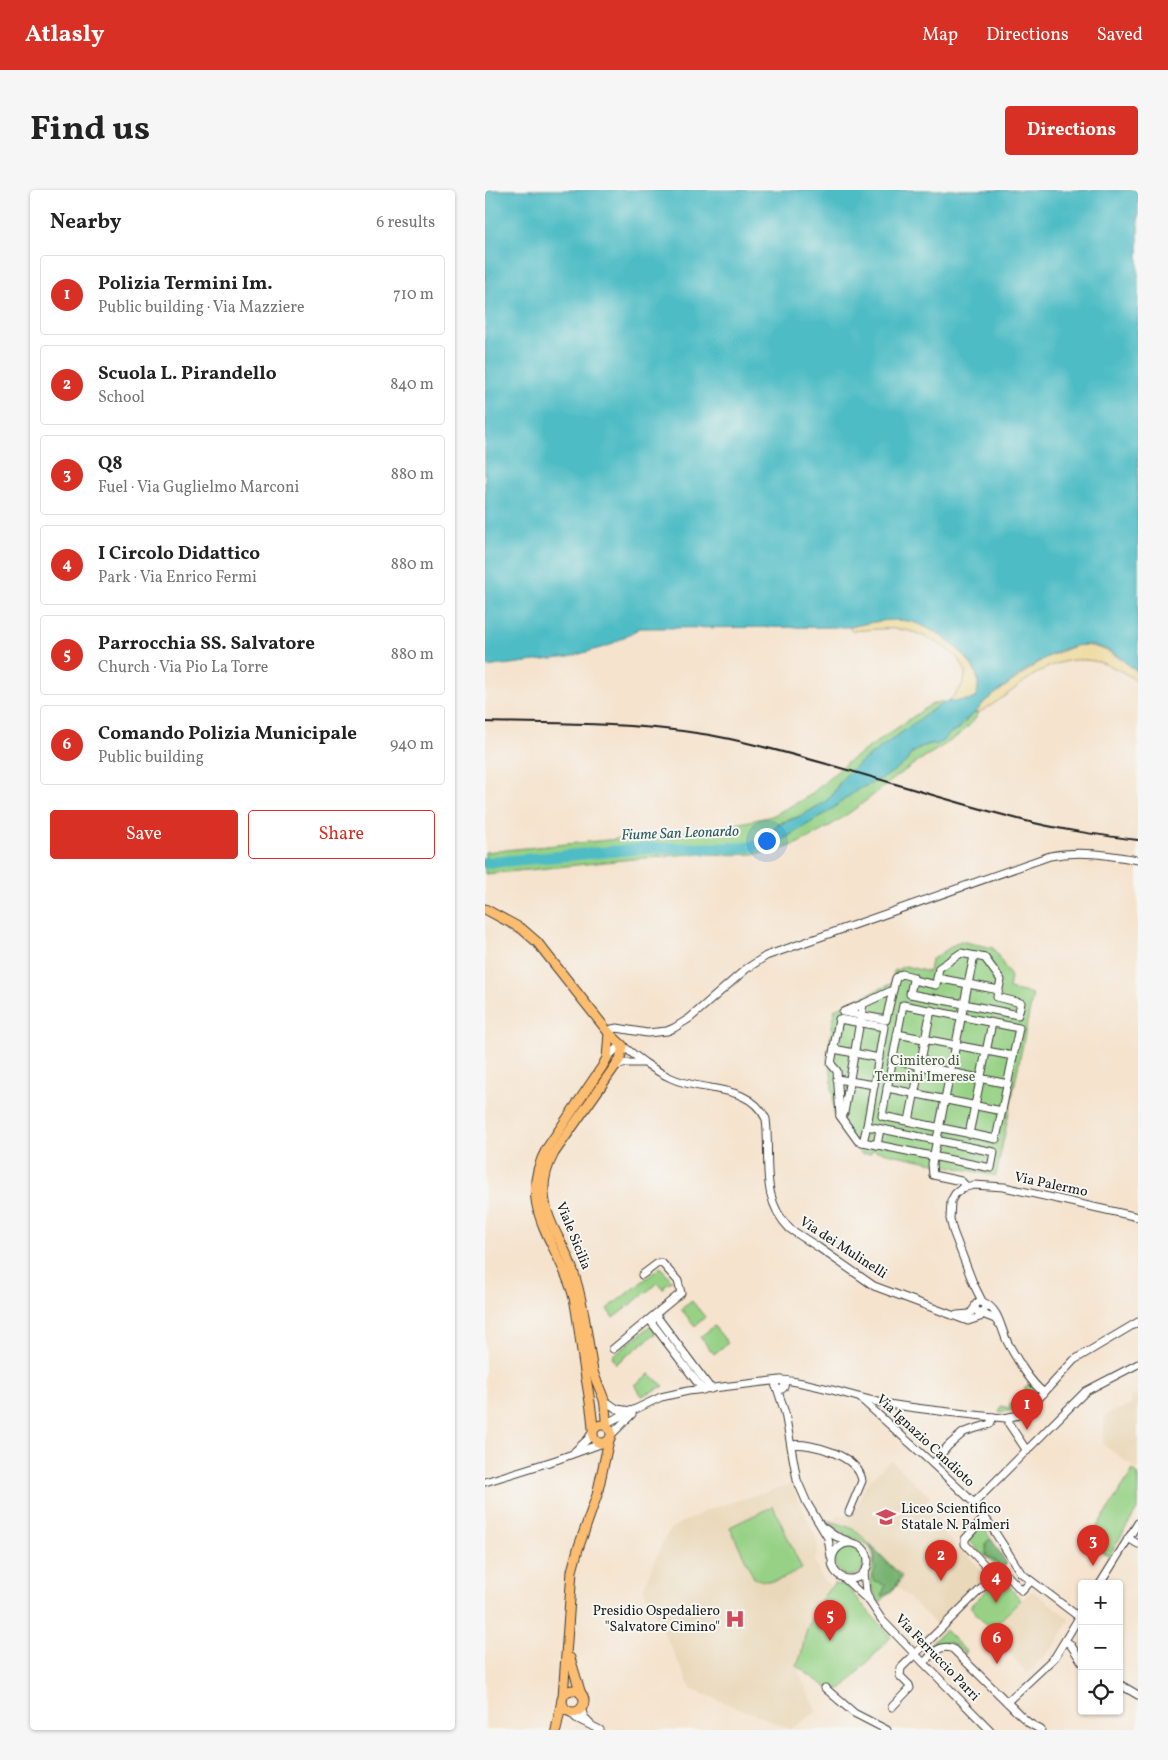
<!DOCTYPE html>
<html lang="en">
<head>
<meta charset="utf-8">
<style>
  :root { --surface:#fff; --page:#f6f6f6; --text:#222; --muted:#767676; --line:#e0e0e0; --accent:#d93025 }
  body { margin:0; font-family:Vollkorn,serif; background:var(--page); color:var(--text) }
  .controls { position:absolute; right:15px; bottom:15px; display:grid; overflow:hidden; border-radius:5px; box-shadow:0 1px 4px #0004 }
  .controls button { width:45px; height:45px; display:grid; place-items:center; padding:0; border:0; border-bottom:1px solid var(--line); background:var(--surface); color:var(--text); font:25px sans-serif }
  .you { position:absolute; left:281px; top:650px; width:18px; height:18px; margin:-12px; border:4px solid #fff; border-radius:50%; background:#1a73e8; box-shadow:0 0 0 8px #1a73e833 }
  .badge { display:grid; place-items:center; width:32px; height:32px; border-radius:50%; background:var(--accent); color:#fff; font-size:16px; font-weight:700 }
  .pin { position:absolute; translate:-50% -41px; filter:drop-shadow(0 1px 2px #0008) }
  .pin::after { content:''; position:absolute; top:26px; width:18px; height:15px; background:inherit; clip-path:polygon(0 0,100% 0,50% 100%) }
  .list { margin:0; padding:0; list-style:none }
  h2 { display:flex; justify-content:space-between; align-items:center; height:65px; margin:0; padding:0 20px; font-size:21px }
  h2 small { font-size:16px; font-weight:400; color:var(--muted) }
  .list li { display:grid; grid-template-columns:32px 1fr auto; gap:15px; align-items:center; box-sizing:border-box; height:80px; margin:0 10px 10px; padding:0 10px; border:1px solid var(--line); border-radius:5px }
  .list b { display:block; font-size:19px; white-space:nowrap }
  .list p { margin:0; font-size:16px; white-space:nowrap; color:var(--muted) }
  .list em { font-size:16px; font-style:normal; color:var(--muted) }
  .actions { display:flex; gap:10px; padding:15px 20px }
  .actions a { flex:1; padding:11px 0; border:1px solid var(--accent); border-radius:5px; text-align:center; font-size:18px; color:var(--accent) }
  .actions .main { background:var(--accent); color:#fff }
  .icon { flex:none; width:28px; height:28px; fill:none; stroke:currentColor; stroke-width:2; stroke-linecap:round; stroke-linejoin:round }
  .map { position:relative; flex:none; width:653px; height:1540px; overflow:hidden; border-radius:5px }
  header { display:flex; align-items:center; gap:30px; box-sizing:border-box; height:70px; padding:0 25px; background:var(--accent); color:#fff }
  header strong { font-size:24px }
  nav { display:flex; gap:28px; margin-inline-start:auto; font-size:18px }
  .intro { display:flex; align-items:center; justify-content:space-between; box-sizing:border-box; height:120px; padding:0 30px }
  h1 { margin:0; font-size:35px }
  .button { padding:12px 22px; border-radius:5px; background:var(--accent); color:#fff; font-size:18px; font-weight:700 }
  main { display:flex; gap:30px; padding:0 30px }
  aside { flex:1; background:var(--surface); border-radius:5px; box-shadow:0 1px 4px #0004 }
  .map>svg:first-child { display:block }
  .built { fill:#ead8ba }
  .green { fill:#96d185; stroke:#597650 }
  .forest { fill:#78b372; stroke:#4a6847 }
  .sand { fill:#eeda9e; stroke:#857b5d }
  .water { fill:#4ebcc5; stroke:#356c70 }
  .lines { fill:none; stroke-linecap:round; stroke-linejoin:round }
  .river { stroke:#4ebcc5; stroke-width:11 }
  .minor-casing { stroke:#3d3a37; stroke-width:9 }
  .major-casing { stroke:#3d3a37; stroke-width:11 }
  .minor { stroke:#fff; stroke-width:7 }
  .major { stroke:#fcbd6f; stroke-width:9 }
  .rail { stroke:#1c1c1c; stroke-width:2 }
  .labels { text-anchor:middle; dominant-baseline:central; stroke-width:4; stroke-linejoin:round; paint-order:stroke }
  .park-label { font-size:14px; fill:#475b41; stroke:#f6f6f2 }
  .street-label { font-size:14px; fill:#1c1c1c; stroke:#f6f6f2 }
  .poi-label { font-size:14px; fill:#1c1c1c; stroke:#f6f6f2; text-anchor:start }
  .water-label { font-size:15px; font-style:italic; fill:#305c60; stroke:#f6f6f2 }
</style>
</head>
<body>
<header>
<strong>Atlasly</strong>
<nav><a>Map</a><a>Directions</a><a>Saved</a></nav>
</header>
<div class="intro"><h1>Find us</h1><a class="button">Directions</a></div>
<main>
<aside>
<h2>Nearby<small>6 results</small></h2>
<ul class="list">
<li><span class="badge">1</span><div><b>Polizia Termini Im.</b><p>Public building · Via Mazziere</p></div><em>710 m</em></li>
<li><span class="badge">2</span><div><b>Scuola L. Pirandello</b><p>School</p></div><em>840 m</em></li>
<li><span class="badge">3</span><div><b>Q8</b><p>Fuel · Via Guglielmo Marconi</p></div><em>880 m</em></li>
<li><span class="badge">4</span><div><b>I Circolo Didattico</b><p>Park · Via Enrico Fermi</p></div><em>880 m</em></li>
<li><span class="badge">5</span><div><b>Parrocchia SS. Salvatore</b><p>Church · Via Pio La Torre</p></div><em>880 m</em></li>
<li><span class="badge">6</span><div><b>Comando Polizia Municipale</b><p>Public building</p></div><em>940 m</em></li>
</ul>
<div class="actions"><a class="main">Save</a><a>Share</a></div>
</aside>
<div class="map">
<svg width="653" height="1540" viewBox="0 0 653 1540">
  <rect width="100%" height="100%" fill="#f6f6f2"/>
  <filter id="ink" filterUnits="userSpaceOnUse"><feTurbulence type="fractalNoise" baseFrequency=".02" numOctaves="2"/><feDisplacementMap in="SourceGraphic" scale="10" xChannelSelector="R" yChannelSelector="G"/><feConvolveMatrix kernelMatrix="1 2 1 2 8 2 1 2 1" color-interpolation-filters="sRGB"/></filter>
  <filter id="wash" filterUnits="userSpaceOnUse"><feTurbulence type="fractalNoise" baseFrequency=".0096" numOctaves="4" result="noise"/><feDisplacementMap in="SourceGraphic" scale="20" xChannelSelector="R" yChannelSelector="G"/><feGaussianBlur stdDeviation="1.12" result="paint"/><feColorMatrix in="noise" values="0 0 0 0 0 0 0 0 0 0 0 0 0 0 0 0 0 1.4 0 .05"/><feComposite in="paint" operator="in"/></filter>
  <g filter="url(#wash)">
    <rect width="100%" height="100%" fill="#f5e3ce"/>
    <!-- built -->
    <g class="built">
      <polygon points="653,1203 653,1280 618,1254 620,1225 646,1215 646,1207"/>
      <polygon points="406,1270 445,1307 438,1316 462,1339 458,1343 470,1354 466,1358 471,1362 474,1358 503,1386 452,1435 412,1396 417,1386 369,1339 350,1333 352,1324 367,1326 382,1293"/>
      <polygon points="307,1294 311,1306 331,1348 333,1359 332,1366 329,1370 338,1390 346,1396 335,1411 320,1446 317,1465 311,1476 332,1522 306,1539 206,1499 158,1399 178,1351 186,1338 225,1319"/>
      <polygon points="547,1400 583,1428 584,1431 572,1453 542,1484 505,1440"/>
    </g>
    <!-- green -->
    <g class="green">
      <path d="M455 512H462L454 515 368 578 352 596 347 606 341 611 318 625 297 632 281 649 262 655 287 656 343 622 372 600 401 586 421 572 426 564 436 557 458 551 465 543 474 539 487 524 494 523C479 548 448 560 426 576 387 605 351 638 306 656 271 670 230 662 193 665 128 670 64 679 0 684V662L225 640 287 626 324 606 360 574 445 515Z"/>
      <polygon points="475,751 508,758 526,787 524,799 548,804 511,986 387,960 385,964 376,964 349,927 346,881 342,869 350,819 406,794 409,781 420,776 444,782 446,770"/>
      <polygon points="176,1077 187,1091 181,1094 178,1099 173,1093 128,1128 122,1119"/>
      <polygon points="207,1111 220,1127 210,1136 196,1119"/>
      <polygon points="166,1136 171,1143 131,1174 127,1166"/>
      <polygon points="229,1136 243,1153 229,1164 215,1147"/>
      <polygon points="164,1184 179,1196 157,1206 150,1195"/>
      <path d="M545 1193 548 1200C546 1216 528 1222 514 1222L516 1216 524 1218 525 1214 533 1216 534 1211 538 1212 539 1205H541L540 1197Z"/>
      <polygon points="648,1280 653,1284 653,1318 624,1366 602,1352"/>
      <path d="M288 1316 317 1379C298 1388 290 1396 269 1388L245 1337Z"/>
      <path d="M343 1330 369 1339 417 1386 412 1396 395 1412C389 1404 384 1395 386 1384 387 1376 391 1369 387 1361 381 1350 371 1350 361 1345 354 1341 349 1336 343 1330Z"/>
      <polygon points="497,1335 522,1374 517,1379 496,1363 484,1350 484,1349"/>
      <circle cx="365" cy="1371" r="15"/>
      <polygon points="516,1387 536,1410 505,1440 485,1416"/>
      <path d="M349 1394 359 1395 361 1396 406 1447 360 1496 349 1502 311 1476C318 1464 317 1458 320 1446 326 1428 335 1407 349 1394Z"/>
      <path d="M460 1440 482 1462 480 1464C464 1449 457 1448 441 1462L439 1460Z"/>
    </g>
    <!-- forest -->
    <g class="forest">
      <polygon points="503,1350 507,1350 521,1373 519,1376 515,1376 511,1371 501,1366 501,1353"/>
      <polygon points="385,1356 415,1386 411,1396 399,1406 397,1406 400,1395 396,1394 395,1392 389,1391 387,1386 391,1378 389,1376 390,1366"/>
    </g>
    <!-- sand -->
    <g class="sand">
      <path d="M407 430C416 430 425 430 434 434 457 443 508 479 489 509L462 512C470 505 478 497 480 487 484 465 437 443 420 440 403 437 383 440 366 441L365 437 390 431Z"/>
      <path d="M592 455C619 455 632 466 653 482V492C620 468 589 461 552 483 540 490 529 500 517 508 508 514 498 522 487 524L492 521 499 512 560 468Z"/>
    </g>
    <!-- water -->
    <path class="water" d="M0 0H653V482C641 473 629 461 614 457 575 445 529 491 499 512L492 521 477 533 474 539 465 543 458 551 451 555 448 553 436 557 426 564 421 572 400 587 372 600 343 622 287 656 263 661 256 658 281 649 292 635 318 625 341 611 347 606 357 589 368 578 454 515 462 512 489 509C510 477 449 435 422 431 403 428 384 433 365 437L155 438 123 456 84 467 0 477Z"/>
    <g class="lines">
      <!-- river -->
      <polyline class="river" points="0,673 163,658 256,658 270,656"/>
    </g>
  </g>
  <g filter="url(#ink)">
    <g class="lines">
      <defs>
        <g id="minor">
          <polyline points="452,788 483,794 489,766"/>
          <polyline points="378,814 358,822 401,830 408,800"/>
          <polygon points="418,815 534,838 511,949 397,926"/>
          <polygon points="354,829 399,837 382,936 509,962 506,978 373,951 355,926 352,881 346,874"/>
          <path d="M124 843 127 839 132 838 162 843 182 841 189 838 205 828 261 779 281 766 565 666C595 660 623 665 653 670"/>
          <polyline points="412,844 528,866"/>
          <polyline points="349,859 394,868"/>
          <path d="M122 868 131 859 138 856C153 868 168 880 186 888 217 903 263 892 281 929 286 969 274 1008 305 1039L333 1057 389 1096 483 1131 495 1127 499 1120"/>
          <polyline points="407,870 523,894"/>
          <polyline points="130,876 142,873 159,873"/>
          <polyline points="352,889 389,895"/>
          <polyline points="402,898 517,921"/>
          <polyline points="355,926 359,923 378,814 408,800 411,788 417,784 428,787 428,790"/>
          <polyline points="424,931 446,820"/>
          <polyline points="484,944 507,833"/>
          <polyline points="378,952 382,936"/>
          <polyline points="392,955 395,939"/>
          <polyline points="481,996 476,991 448,985 447,974 479,814 533,825 536,813 512,807 516,790 500,768 476,763 454,778 451,795 428,790 425,804 479,814 483,794 514,800"/>
          <circle cx="495" cy="1117" r="5"/>
          <path d="M498 1112C516 1120 515 1140 524 1155 533 1171 545 1192 559 1203"/>
          <polyline points="499,1115 488,1093 468,1041 465,1029 466,1011 470,1004 477,998 489,995 519,997 653,1027"/>
          <polyline points="493,1122 510,1129 514,1134"/>
          <polyline points="472,1125 485,1124 490,1117"/>
          <polyline points="128,1159 196,1103 193,1091 177,1073 173,1073 157,1085"/>
          <path d="M297 1190C331 1193 364 1206 398 1213 438 1220 479 1224 519 1228L534 1225 545 1218 589 1170 653 1132"/>
          <circle cx="295" cy="1195" r="4.5"/>
          <polyline points="292,1198 300,1223 312,1290 322,1313 343,1348 346,1367"/>
          <polyline points="218,1200 167,1133 168,1128 173,1128 226,1199"/>
          <polyline points="375,1208 448,1274 489,1313 504,1333 536,1383 594,1427"/>
          <polyline points="119,1210 132,1219 146,1221"/>
          <polyline points="524,1228 524,1234 542,1261"/>
          <polyline points="117,1235 176,1207 203,1201 295,1190"/>
          <polyline points="126,1245 147,1224"/>
          <path d="M306 1255C327 1252 374 1266 377 1291L364 1322"/>
          <polyline points="90,1261 103,1249 108,1241"/>
          <polyline points="448,1274 463,1256 479,1242 505,1234 508,1227"/>
          <polyline points="0,1292 71,1270 118,1253"/>
          <polyline points="489,1313 601,1201 653,1174"/>
          <polyline points="500,1327 480,1349 480,1354 505,1381 511,1384 517,1384 523,1386 537,1401 546,1391"/>
          <polyline points="339,1338 350,1346 365,1352"/>
          <polyline points="643,1348 653,1354"/>
          <circle cx="365" cy="1371" r="18"/>
          <polyline points="379,1382 381,1402 384,1409"/>
          <polyline points="360,1389 385,1412 397,1430 424,1458 505,1540"/>
          <polyline points="615,1394 653,1333"/>
          <polyline points="581,1452 585,1454 597,1472"/>
          <path d="M439 1473C447 1464 455 1453 468 1459L534 1524 544 1533 556 1540"/>
          <polyline points="634,1494 653,1505"/>
          <polyline points="340,1498 369,1523 402,1540"/>
          <polyline points="522,1512 570,1467 596,1424"/>
          <polyline points="407,1517 425,1498 424,1495 415,1486 416,1478 511,1384"/>
          <polyline points="96,1518 99,1527 105,1533"/>
          <polyline points="83,1520 91,1528 115,1540"/>
        </g>
        <g id="major">
          <path d="M0 719 37 739 52 752 124 843 138 856 135 869 69 963C62 976 58 988 59 1003 60 1032 80 1054 88 1081 99 1113 102 1148 108 1181 111 1192 116 1200 119 1210 121 1218 120 1228 122 1236"/>
          <circle cx="117" cy="1244" r="9"/>
          <path d="M108 1240C107 1216 101 1192 98 1168 95 1149 93 1128 89 1108 75 1053 29 1018 62 958L117 877 122 868 124 843"/>
          <polyline points="85,1468 96,1504"/>
          <circle cx="88" cy="1511" r="11"/>
          <polyline points="78,1507 87,1381 93,1359 112,1305 124,1250"/>
          <polyline points="71,1540 77,1510"/>
        </g>
      </defs>
      <!-- minor casing -->
      <use href="#minor" class="minor-casing"/>
      <!-- major casing -->
      <use href="#major" class="major-casing"/>
      <!-- minor -->
      <use href="#minor" class="minor"/>
      <!-- major -->
      <use href="#major" class="major"/>
      <!-- rail -->
      <path class="rail" d="M0 532C82 534 165 532 245 549 344 571 439 605 537 630 575 640 614 645 653 650"/>
    </g>
  </g>
  <!-- icons -->
  <defs>
    <symbol id="university-bare" viewBox="-9 -9 18 18"><path d="M0-5L7-2L0 1L-7-2ZM-4 1L0 2.5L4 1V4Q0 6-4 4Z" fill="#d1495b" stroke="#f6f6f2" stroke-width="2.5" paint-order="stroke"/></symbol>
    <symbol id="hospital-bare" viewBox="-9 -9 18 18"><path d="M-5-5h3v3.5h4V-5h3V5h-3V1.5h-4V5h-3Z" fill="#d1495b" stroke="#f6f6f2" stroke-width="2.5" paint-order="stroke"/></symbol>
  </defs>
  <g fill-rule="evenodd">
    <use href="#university-bare" x="387" y="1313" width="28" height="28"/>
    <use href="#hospital-bare" x="236" y="1415" width="28" height="28"/>
  </g>
  <g class="labels">
    <!-- park labels -->
    <g class="park-label">
      <text x="440" y="871">Cimitero di<tspan x="440" dy="16">Termini Imerese</tspan></text>
    </g>
    <!-- street labels -->
    <g class="street-label">
      <text transform="translate(566 995) rotate(12)">Via Palermo</text>
      <text transform="translate(88 1046) rotate(68)">Viale Sicilia</text>
      <text transform="translate(358 1058) rotate(33)">Via dei Mulinelli</text>
      <text transform="translate(440 1251) rotate(43)">Via Ignazio Candioto</text>
      <text transform="translate(452 1468) rotate(46)">Via Ferruccio Parri</text>
    </g>
    <!-- poi labels -->
    <g class="poi-label">
      <text x="416" y="1319">Liceo Scientifico<tspan x="416" dy="16">Statale N. Palmeri</tspan></text>
      <text x="235" y="1421" text-anchor="end">Presidio Ospedaliero<tspan x="235" dy="16">"Salvatore Cimino"</tspan></text>
    </g>
    <!-- water labels -->
    <g class="water-label">
      <text transform="translate(195 644) rotate(-2)">Fiume San Leonardo</text>
    </g>
  </g>
</svg>
<div class="controls">
<button>+</button>
<button>−</button>
<button><svg class="icon" aria-label="locate" viewBox="0 0 24 24"><circle cx="12" cy="12" r="6"/><path d="M12 2v4M12 18v4M2 12h4M18 12h4"/></svg></button>
</div>
<div class="you"></div>
<div class="pin badge" style="left:542px;top:1240px">1</div>
<div class="pin badge" style="left:456px;top:1391px">2</div>
<div class="pin badge" style="left:608px;top:1376px">3</div>
<div class="pin badge" style="left:511px;top:1413px">4</div>
<div class="pin badge" style="left:345px;top:1451px">5</div>
<div class="pin badge" style="left:512px;top:1474px">6</div>
</div>
</main>
</body>
</html>
